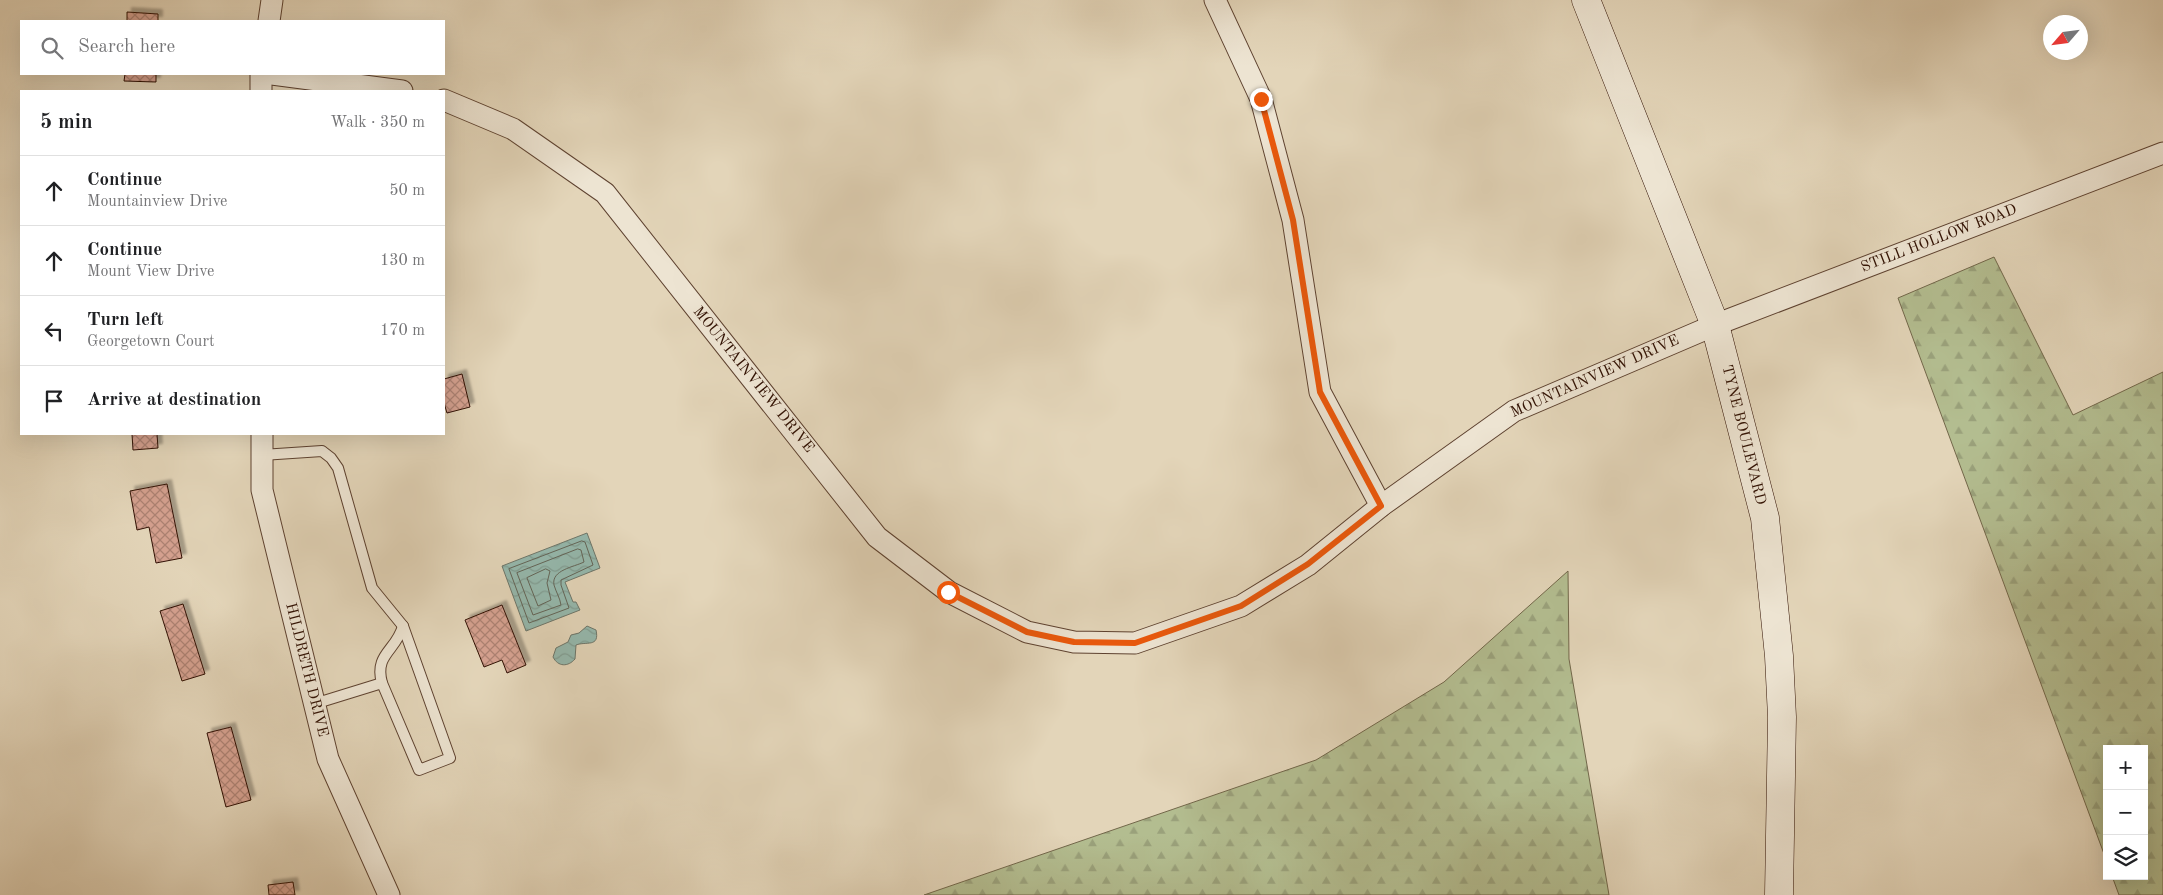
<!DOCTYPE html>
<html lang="en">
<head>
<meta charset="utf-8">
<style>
  :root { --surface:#fff; --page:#f2f2f2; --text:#202124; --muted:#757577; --line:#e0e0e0 }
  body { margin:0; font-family:"Old Standard TT",serif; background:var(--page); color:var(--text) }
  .controls { position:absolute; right:15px; bottom:15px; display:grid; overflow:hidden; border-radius:0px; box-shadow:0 5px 20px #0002 }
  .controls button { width:45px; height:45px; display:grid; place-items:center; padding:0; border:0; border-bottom:1px solid var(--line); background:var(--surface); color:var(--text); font:25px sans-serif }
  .compass { position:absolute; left:2043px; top:15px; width:45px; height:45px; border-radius:50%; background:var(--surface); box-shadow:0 5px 20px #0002; rotate:242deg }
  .stop { position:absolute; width:15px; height:15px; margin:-11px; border:4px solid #ea580c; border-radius:50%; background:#fff }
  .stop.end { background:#ea580c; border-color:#fff; box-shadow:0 1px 5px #0008 }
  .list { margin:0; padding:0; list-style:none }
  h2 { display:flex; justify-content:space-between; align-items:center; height:65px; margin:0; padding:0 20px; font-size:21px }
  h2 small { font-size:16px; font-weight:400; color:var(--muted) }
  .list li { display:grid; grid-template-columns:32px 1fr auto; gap:15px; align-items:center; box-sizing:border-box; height:70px; padding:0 20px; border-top:1px solid var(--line) }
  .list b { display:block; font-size:19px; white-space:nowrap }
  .list p { margin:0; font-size:16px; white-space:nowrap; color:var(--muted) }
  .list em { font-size:16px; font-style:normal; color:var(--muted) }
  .icon { flex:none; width:28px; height:28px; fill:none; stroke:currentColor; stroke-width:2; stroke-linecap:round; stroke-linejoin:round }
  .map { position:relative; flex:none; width:2163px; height:895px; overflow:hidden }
  .search { position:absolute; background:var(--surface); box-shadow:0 5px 20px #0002; left:20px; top:20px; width:425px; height:55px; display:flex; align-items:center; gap:12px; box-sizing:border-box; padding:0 18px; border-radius:0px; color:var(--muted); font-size:19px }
  .panel { position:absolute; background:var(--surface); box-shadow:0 5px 20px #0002; left:20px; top:90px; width:425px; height:345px; border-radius:0px }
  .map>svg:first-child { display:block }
  .forest { fill:url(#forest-firs); stroke:#72674a }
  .water { fill:url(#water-waves); stroke:#6d766a }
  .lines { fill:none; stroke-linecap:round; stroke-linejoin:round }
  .shore { stroke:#636558; stroke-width:1 }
  .building { fill:url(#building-cross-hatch); stroke:#311103; filter:url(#shadow) }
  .lane-casing { stroke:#5e4230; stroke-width:12 }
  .street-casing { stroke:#5e4230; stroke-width:23 }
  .secondary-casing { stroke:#311103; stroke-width:29 }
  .lane { stroke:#ede4d2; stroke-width:10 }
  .street { stroke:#ede4d2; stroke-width:21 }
  .secondary { stroke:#ede4d2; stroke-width:28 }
  .route { stroke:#ea580c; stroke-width:6 }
  .labels { text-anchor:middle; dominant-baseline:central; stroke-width:4; stroke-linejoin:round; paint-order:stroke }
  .street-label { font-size:15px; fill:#311103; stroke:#ede4d2 }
</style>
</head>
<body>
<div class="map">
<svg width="2163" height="895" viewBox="0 0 2163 895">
  <defs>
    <pattern id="forest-firs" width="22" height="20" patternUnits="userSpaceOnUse" patternTransform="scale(1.25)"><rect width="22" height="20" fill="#b3bd90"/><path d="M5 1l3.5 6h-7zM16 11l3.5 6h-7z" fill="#9aa17b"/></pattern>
    <pattern id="water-waves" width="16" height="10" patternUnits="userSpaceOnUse" patternTransform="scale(1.25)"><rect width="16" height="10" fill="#95b9ae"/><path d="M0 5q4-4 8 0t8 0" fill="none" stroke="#819e94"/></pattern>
    <pattern id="building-cross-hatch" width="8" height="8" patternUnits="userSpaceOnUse" patternTransform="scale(1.25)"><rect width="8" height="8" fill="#d5a190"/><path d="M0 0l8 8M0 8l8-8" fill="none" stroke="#ad8273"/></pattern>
    <filter id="shadow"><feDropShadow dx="4.5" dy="-4.5" stdDeviation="1" flood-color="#0004"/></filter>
  </defs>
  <rect width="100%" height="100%" fill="#e3d5b9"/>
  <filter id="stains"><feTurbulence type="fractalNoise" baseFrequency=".004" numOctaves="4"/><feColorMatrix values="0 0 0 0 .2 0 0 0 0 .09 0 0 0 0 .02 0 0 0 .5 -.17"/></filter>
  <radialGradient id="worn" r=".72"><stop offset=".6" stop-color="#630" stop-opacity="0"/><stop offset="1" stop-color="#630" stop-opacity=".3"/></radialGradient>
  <!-- forest -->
  <g class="forest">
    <polygon points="1994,257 2073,415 2163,372 2163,895 2119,895 2112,876 2144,876 2144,749 2107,749 2107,862 1898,298"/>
    <polygon points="1568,571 1569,659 1609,895 924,895 1316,760 1444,682"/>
  </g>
  <!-- water -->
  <g class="water">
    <polygon points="587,533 600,568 565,582 573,602 576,602 580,610 526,631 502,566"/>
    <path d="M587 626 596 630C600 648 586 641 576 645L575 659C568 667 558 667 553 657L556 648 568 642 571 635 579 633Z"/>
  </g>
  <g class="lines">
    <!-- shore -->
    <g class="shore">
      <polygon points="582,541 585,542 593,565 561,580 561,585 569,608 529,623 509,569"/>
      <path d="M578 549 581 550 584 562C574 567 551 570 554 585 556 592 560 598 561 605L533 615 517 573Z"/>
      <polygon points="546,569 550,571 547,583 551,600 538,606 527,578"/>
    </g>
  </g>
  <!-- building -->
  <g class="building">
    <polygon points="127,12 158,14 158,21 127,21"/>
    <polygon points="125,74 156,74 156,82 124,81"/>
    <polygon points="462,374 470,407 447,413 444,403 444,379"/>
    <polygon points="132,434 157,434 158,448 133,450"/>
    <polygon points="167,484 182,558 156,563 149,527 137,530 130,491"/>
    <polygon points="183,604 205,674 182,681 160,611"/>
    <polygon points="502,605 526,665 507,673 502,660 484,667 465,620"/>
    <polygon points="231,727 251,800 226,807 207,733"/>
    <polygon points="293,882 295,895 269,895 268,885"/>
  </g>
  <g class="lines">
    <defs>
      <g id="lane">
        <polyline points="262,455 322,451 331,458 338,468 372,588 403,626 450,758 419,770 382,683 314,704"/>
        <path d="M382 683C374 654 396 651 403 626"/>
      </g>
      <g id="street">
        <polyline points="1215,0 1261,99 1293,220 1320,392 1381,506"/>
        <polyline points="269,21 272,0"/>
        <polyline points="261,74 261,91"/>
        <polyline points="272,74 402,91"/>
        <polyline points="444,100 513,129 605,193 877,537 949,592 1027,632 1074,642 1135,643 1241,606 1308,565 1381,506 1514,411 1715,325 2163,153"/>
        <polyline points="262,434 262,490 328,759 389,895"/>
      </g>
      <polyline id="secondary" points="1586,0 1715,325 1765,518 1779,656 1782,717 1779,895"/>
    </defs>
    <!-- lane casing -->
    <use href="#lane" class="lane-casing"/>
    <!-- street casing -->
    <use href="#street" class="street-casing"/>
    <!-- secondary casing -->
    <use href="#secondary" class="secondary-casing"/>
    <!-- lane -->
    <use href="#lane" class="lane"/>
    <!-- street -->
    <use href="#street" class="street"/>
    <!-- secondary -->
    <use href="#secondary" class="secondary"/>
  </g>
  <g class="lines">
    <!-- route -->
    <polyline class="route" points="948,592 1027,632 1074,642 1135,643 1241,606 1308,564 1381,506 1320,392 1293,220 1261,99"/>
  </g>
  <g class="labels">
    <!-- street labels -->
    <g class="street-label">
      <text transform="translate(1939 239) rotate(-21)">STILL HOLLOW ROAD</text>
      <text transform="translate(1595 377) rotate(-24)">MOUNTAINVIEW DRIVE</text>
      <text transform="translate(753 380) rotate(51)">MOUNTAINVIEW DRIVE</text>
      <text transform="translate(1743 435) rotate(76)">TYNE BOULEVARD</text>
      <text transform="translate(306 670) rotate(76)">HILDRETH DRIVE</text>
    </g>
  </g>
  <rect width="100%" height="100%" filter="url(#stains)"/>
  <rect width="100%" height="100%" fill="url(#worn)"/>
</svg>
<div class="controls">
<button>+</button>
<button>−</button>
<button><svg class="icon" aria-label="layers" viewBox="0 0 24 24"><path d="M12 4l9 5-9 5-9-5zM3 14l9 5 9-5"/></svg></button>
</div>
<svg class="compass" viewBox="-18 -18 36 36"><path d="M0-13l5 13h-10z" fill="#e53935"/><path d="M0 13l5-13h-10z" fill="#757577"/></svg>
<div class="stop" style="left:948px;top:592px"></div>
<div class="stop end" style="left:1261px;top:99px"></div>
<div class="search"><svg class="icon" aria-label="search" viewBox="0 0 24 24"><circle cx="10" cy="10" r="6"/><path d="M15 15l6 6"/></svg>Search here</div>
<section class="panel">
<h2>5 min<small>Walk · 350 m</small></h2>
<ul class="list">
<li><svg class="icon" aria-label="ahead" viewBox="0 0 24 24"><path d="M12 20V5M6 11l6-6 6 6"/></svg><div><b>Continue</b><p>Mountainview Drive</p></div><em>50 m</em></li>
<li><svg class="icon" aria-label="ahead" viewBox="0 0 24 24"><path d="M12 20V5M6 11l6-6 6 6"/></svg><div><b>Continue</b><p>Mount View Drive</p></div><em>130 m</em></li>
<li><svg class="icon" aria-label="left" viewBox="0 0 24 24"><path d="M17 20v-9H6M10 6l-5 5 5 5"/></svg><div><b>Turn left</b><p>Georgetown Court</p></div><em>170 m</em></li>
<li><svg class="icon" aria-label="arrive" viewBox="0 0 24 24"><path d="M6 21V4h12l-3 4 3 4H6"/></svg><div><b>Arrive at destination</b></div></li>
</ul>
</section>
</div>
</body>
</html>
